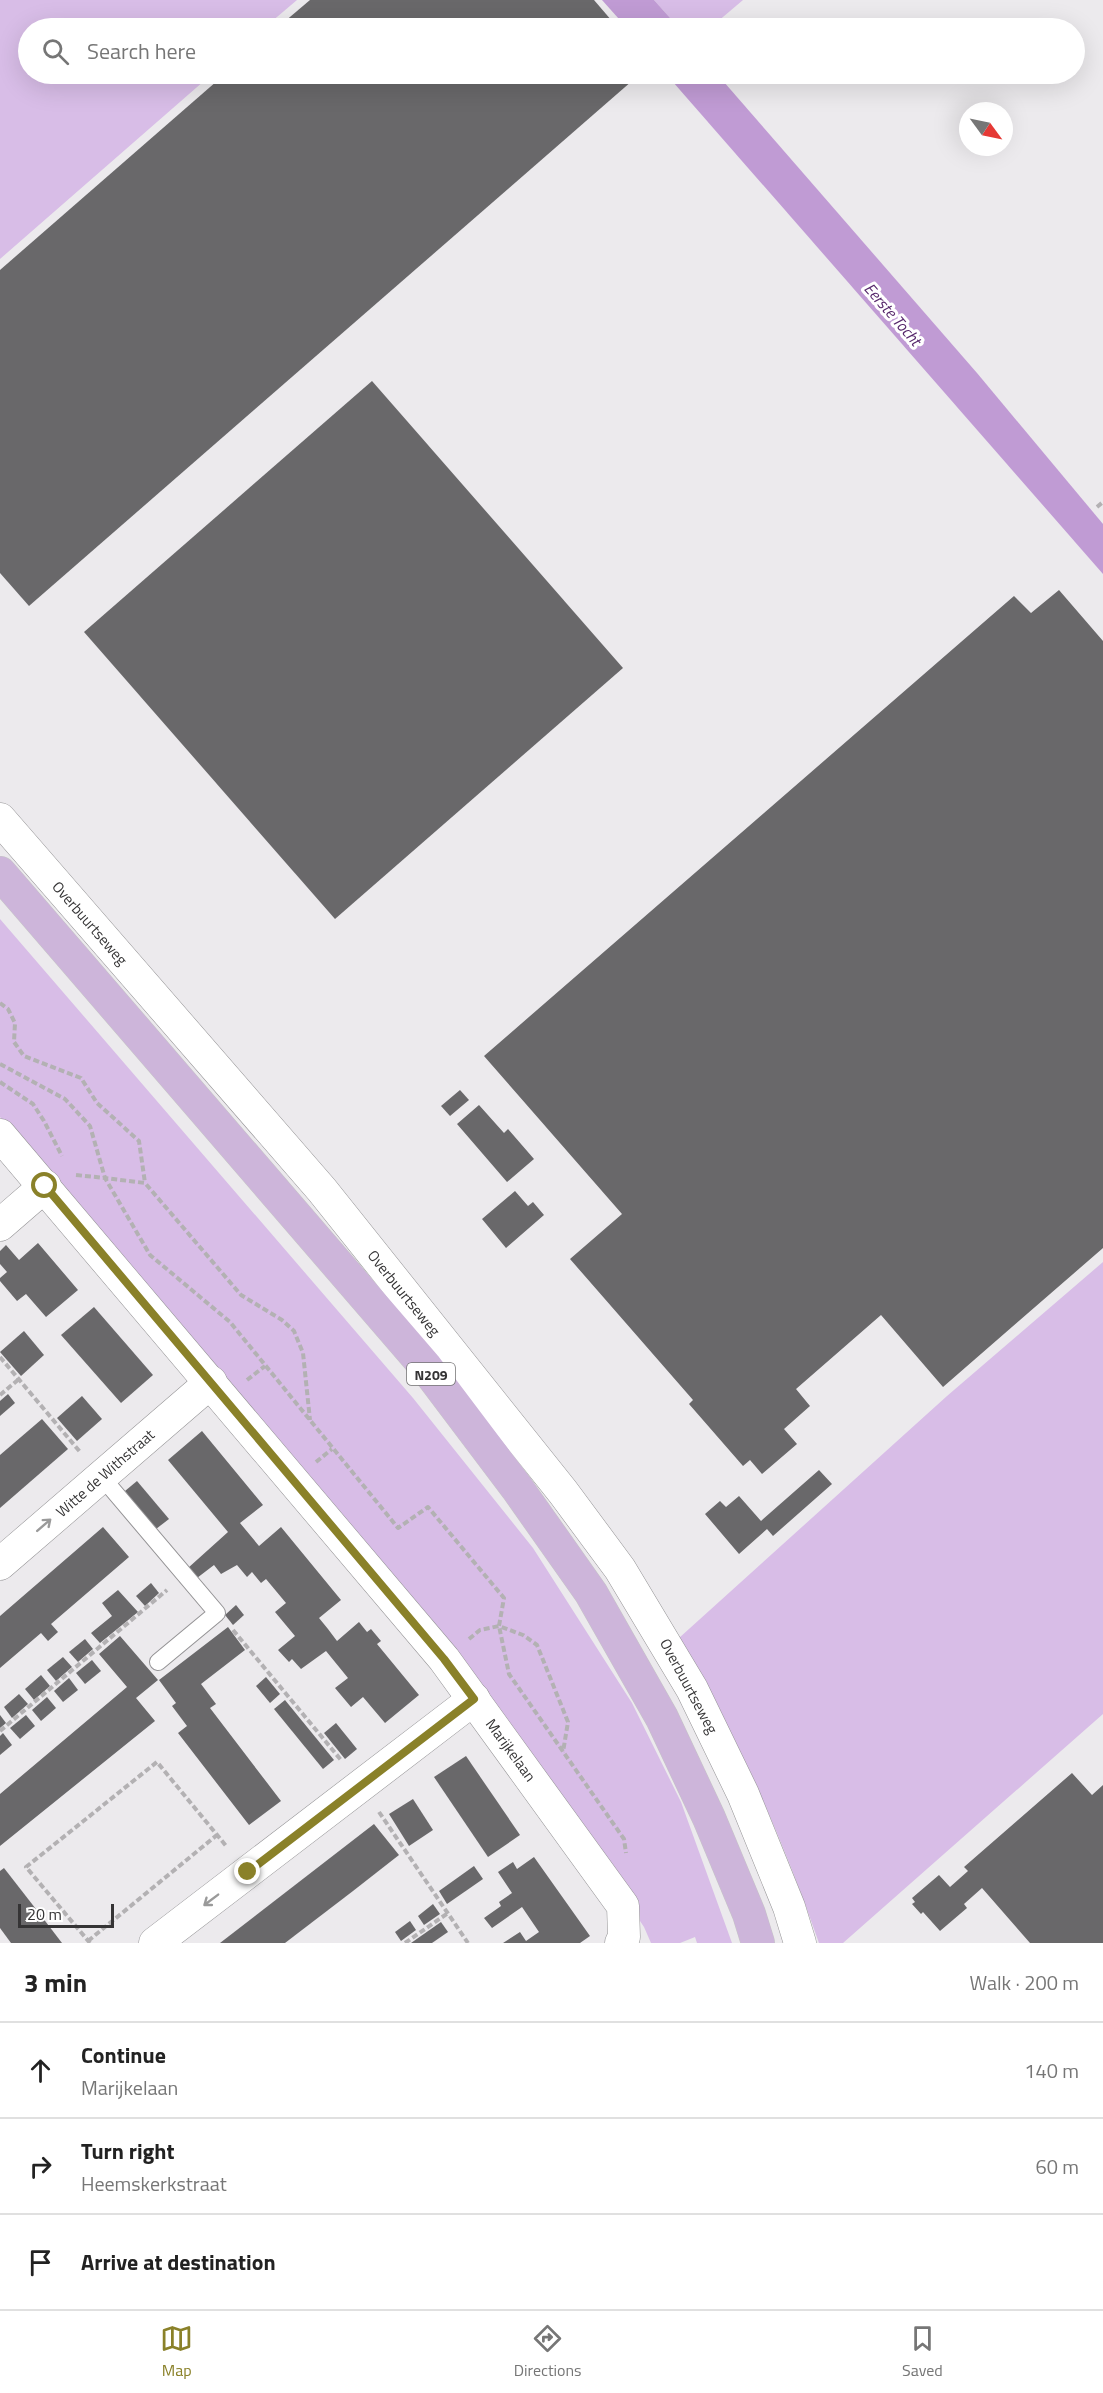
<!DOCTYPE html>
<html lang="en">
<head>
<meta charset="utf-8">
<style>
  :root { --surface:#fff; --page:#f2f2f2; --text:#222; --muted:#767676; --line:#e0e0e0; --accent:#8a8129 }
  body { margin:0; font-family:"Titillium Web",sans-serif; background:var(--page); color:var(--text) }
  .compass { position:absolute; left:959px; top:102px; width:54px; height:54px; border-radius:50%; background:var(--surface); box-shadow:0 6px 24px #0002; rotate:123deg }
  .scale { position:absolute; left:18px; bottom:15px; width:96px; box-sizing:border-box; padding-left:6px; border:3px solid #353435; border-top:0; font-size:16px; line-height:21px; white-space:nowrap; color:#353435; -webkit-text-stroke:4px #fff; paint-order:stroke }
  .stop { position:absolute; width:18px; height:18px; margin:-14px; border:4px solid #8a8129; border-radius:50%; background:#fff }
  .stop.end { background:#8a8129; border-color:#fff; box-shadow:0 2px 6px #0008 }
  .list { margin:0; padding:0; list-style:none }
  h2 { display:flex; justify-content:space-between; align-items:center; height:78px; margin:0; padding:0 24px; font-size:26px }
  h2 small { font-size:20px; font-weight:400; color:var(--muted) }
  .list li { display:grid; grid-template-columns:39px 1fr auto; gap:18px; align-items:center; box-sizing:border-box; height:96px; padding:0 24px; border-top:2px solid var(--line) }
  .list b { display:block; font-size:22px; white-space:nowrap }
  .list p { margin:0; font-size:20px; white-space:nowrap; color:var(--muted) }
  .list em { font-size:20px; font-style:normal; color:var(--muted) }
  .icon { flex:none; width:33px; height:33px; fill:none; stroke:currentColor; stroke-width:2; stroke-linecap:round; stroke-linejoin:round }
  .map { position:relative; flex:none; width:1103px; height:1943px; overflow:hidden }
  .search { position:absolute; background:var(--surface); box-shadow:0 6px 24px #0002; left:18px; right:18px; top:18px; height:66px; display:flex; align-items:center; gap:15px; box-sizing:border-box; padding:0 21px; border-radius:33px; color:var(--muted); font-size:22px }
  .sheet { height:366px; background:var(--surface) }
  nav { display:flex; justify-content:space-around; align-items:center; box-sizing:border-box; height:84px; border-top:2px solid var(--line); background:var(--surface); font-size:16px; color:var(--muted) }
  nav a { display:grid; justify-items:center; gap:3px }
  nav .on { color:var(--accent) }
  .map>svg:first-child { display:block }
  .green { fill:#d8bde7 }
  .water { fill:#c09bd4 }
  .building { fill:#69686a }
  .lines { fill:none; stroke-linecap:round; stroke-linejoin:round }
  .lane-casing { stroke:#949395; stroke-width:18 }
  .street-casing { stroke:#949395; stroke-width:33 }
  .primary-casing { stroke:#c6c6c6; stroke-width:34 }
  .path { stroke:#b3b1b3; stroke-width:4; stroke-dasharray:6 3; stroke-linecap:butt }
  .lane { stroke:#fff; stroke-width:16 }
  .street { stroke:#fff; stroke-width:32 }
  .primary { stroke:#cdb5da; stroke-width:33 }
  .oneway { stroke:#9a9a9a }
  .route { stroke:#8a8129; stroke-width:8 }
  .labels { text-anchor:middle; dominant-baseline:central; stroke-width:6; stroke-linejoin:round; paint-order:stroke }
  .shield { fill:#fff; stroke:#727172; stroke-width:1.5 }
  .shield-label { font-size:14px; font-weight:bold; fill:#353435 }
  .street-label { font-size:15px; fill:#353435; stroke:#fff }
  .water-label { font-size:16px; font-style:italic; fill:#55266a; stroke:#fff }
</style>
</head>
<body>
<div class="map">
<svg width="1103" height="1943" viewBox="0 0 1103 1943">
  <rect width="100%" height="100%" fill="#eceaed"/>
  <!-- green -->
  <g class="green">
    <polygon points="0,0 297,0 264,28 28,28 28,74 212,74 0,259"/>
    <polygon points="654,0 743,0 710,28 679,28"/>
    <polygon points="0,919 413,1398 533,1548 632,1703 681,1802 732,1943 697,1943 695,1937 680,1943 651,1943 644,1927 564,1807 258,1417 0,1117"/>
    <path d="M1103 1262V1714L843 1943H819C782 1836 736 1734 679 1638L947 1396Z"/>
  </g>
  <!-- water -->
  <g class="water">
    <polygon points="602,0 654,0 679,28 627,28"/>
    <polygon points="666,74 717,74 977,373 1103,524 1103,574"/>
  </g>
  <!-- building -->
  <g class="building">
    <polygon points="310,0 594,0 618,28 277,28"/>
    <polygon points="225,74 640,74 29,606 0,573 0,270"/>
    <polygon points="372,381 623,668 335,919 84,632"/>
    <polygon points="1059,590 1103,641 1103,1248 943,1387 881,1315 796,1389 810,1406 784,1429 797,1444 762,1474 750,1460 743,1466 689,1404 693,1400 570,1259 622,1214 484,1056 1014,596 1031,613"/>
    <polygon points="460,1090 469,1100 450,1116 441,1106"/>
    <polygon points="479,1105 504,1133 508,1129 534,1159 507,1182 457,1124"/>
    <polygon points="515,1191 528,1206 533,1202 544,1215 506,1248 482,1219"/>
    <polygon points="38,1243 78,1290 46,1317 26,1294 17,1301 0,1281 0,1278 7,1272 0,1264 0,1251 6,1245 19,1260"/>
    <polygon points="94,1307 153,1375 121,1403 61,1335"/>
    <polygon points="24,1331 44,1355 21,1376 0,1352"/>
    <polygon points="8,1394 15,1403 0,1416 0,1401"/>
    <polygon points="82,1396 102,1419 77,1441 57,1418"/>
    <polygon points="42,1419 68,1449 0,1508 0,1455"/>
    <polygon points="202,1431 263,1505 240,1523 259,1546 281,1527 341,1600 319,1618 328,1629 337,1641 359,1622 367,1632 371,1629 381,1641 377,1644 419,1695 385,1723 363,1697 351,1707 335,1688 348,1678 326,1651 301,1669 292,1659 289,1662 278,1650 295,1636 275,1612 286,1603 266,1579 261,1583 252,1572 247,1577 237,1565 221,1574 214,1565 197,1578 188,1568 228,1532 168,1460"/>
    <polygon points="819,1470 832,1484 773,1536 767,1529 739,1554 705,1514 720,1501 726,1507 739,1496 761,1521"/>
    <polygon points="137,1481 169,1519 156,1529 125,1491"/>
    <polygon points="103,1527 129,1557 51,1624 58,1632 48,1641 41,1633 0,1668 0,1616"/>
    <polygon points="151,1583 159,1593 145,1606 136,1596"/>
    <polygon points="118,1590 138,1612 100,1643 91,1633 112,1616 102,1603"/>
    <polygon points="236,1605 244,1615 233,1625 225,1615"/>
    <polygon points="228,1627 245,1650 201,1684 216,1704 210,1708 281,1801 249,1825 178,1733 187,1726 172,1706 176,1703 159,1680"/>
    <polygon points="120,1636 158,1680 136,1698 155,1721 0,1846 0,1794 127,1687 99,1654"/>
    <polygon points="85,1639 93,1649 78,1662 69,1652"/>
    <polygon points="63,1657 72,1667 56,1681 47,1670"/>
    <polygon points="92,1660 101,1671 85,1684 76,1673"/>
    <polygon points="41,1675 50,1686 34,1700 25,1689"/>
    <polygon points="266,1677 280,1694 270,1703 256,1686"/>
    <polygon points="69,1678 78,1690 63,1702 54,1691"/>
    <polygon points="19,1694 28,1704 12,1718 4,1707"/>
    <polygon points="47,1697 56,1708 41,1721 32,1710"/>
    <polygon points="285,1700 334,1760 323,1769 274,1709"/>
    <polygon points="0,1715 6,1723 0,1728"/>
    <polygon points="26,1715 35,1726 20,1739 10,1728"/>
    <polygon points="336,1723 357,1749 345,1759 324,1733"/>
    <polygon points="3,1733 12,1745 0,1755 0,1736"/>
    <polygon points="466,1756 520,1835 488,1857 434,1777"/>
    <polygon points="1072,1773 1092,1795 1103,1785 1103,1943 1030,1943 982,1888 964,1904 967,1908 940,1931 923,1912 921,1914 912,1904 915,1902 912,1898 939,1875 950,1887 968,1871 964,1867"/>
    <polygon points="413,1799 433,1830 409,1846 389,1814"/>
    <polygon points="374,1824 399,1855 353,1891 285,1943 220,1943"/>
    <polygon points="534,1857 590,1936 580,1943 503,1943 520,1932 526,1941 539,1932 522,1907 492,1928 484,1918 501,1906 499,1902 512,1893 498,1872 513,1862 517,1869"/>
    <polygon points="474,1866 483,1879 447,1904 439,1891"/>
    <polygon points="4,1868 39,1913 62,1943 11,1943 0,1928 0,1871"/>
    <polygon points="433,1904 440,1914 424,1925 418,1916"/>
    <polygon points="410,1921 416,1930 401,1941 395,1932"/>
    <polygon points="441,1922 448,1932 432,1943 411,1943"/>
  </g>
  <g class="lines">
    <defs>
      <polyline id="lane" points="101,1476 217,1613 158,1662"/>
      <g id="street">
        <polyline points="0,819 322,1190 563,1492 620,1569 692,1689 743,1794 789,1907 800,1943"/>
        <polyline points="0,1135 444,1659 623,1906 624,1937 621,1943"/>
        <polyline points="0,1225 45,1186"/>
        <polyline points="0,1564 211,1382"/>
        <polyline points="155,1943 474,1699"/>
      </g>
      <polyline id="primary" points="0,873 425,1366 517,1488 591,1593 662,1718 709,1818 749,1914 758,1943"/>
    </defs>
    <!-- lane casing -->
    <use href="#lane" class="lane-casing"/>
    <!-- street casing -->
    <use href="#street" class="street-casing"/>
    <!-- primary casing -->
    <use href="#primary" class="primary-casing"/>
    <!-- path -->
    <g class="path">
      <polyline points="1097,507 1103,502"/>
      <polyline points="0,1003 8,1009 15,1023 14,1042 24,1056 81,1078 97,1103 139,1141 145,1183"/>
      <polyline points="0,1064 65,1099 90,1126 105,1178 145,1183 241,1295 282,1320 294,1331 303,1353 310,1420"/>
      <polyline points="0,1082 33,1104 44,1121 62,1156"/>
      <polyline points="76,1175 105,1178 150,1255 230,1322 398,1528 428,1507 504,1598 499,1626 523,1635 537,1645 568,1722 563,1752"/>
      <polyline points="0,1357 81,1453"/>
      <polyline points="247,1380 265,1366"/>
      <polyline points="0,1395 19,1379"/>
      <polyline points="316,1462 332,1449"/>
      <polyline points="233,1630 341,1760"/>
      <polyline points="469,1639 480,1630 499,1626 509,1674 624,1839 626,1853"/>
      <polyline points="0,1731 167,1590"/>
      <polyline points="379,1812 468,1943"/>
      <polyline points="88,1941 217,1835"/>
      <polyline points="90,1943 26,1867 157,1762 227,1847"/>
      <polyline points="405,1943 448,1913"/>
    </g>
    <!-- lane -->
    <use href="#lane" class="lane"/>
    <!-- street -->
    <use href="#street" class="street"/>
    <!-- primary -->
    <use href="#primary" class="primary"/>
  </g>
  <!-- one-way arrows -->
  <defs><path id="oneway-shaft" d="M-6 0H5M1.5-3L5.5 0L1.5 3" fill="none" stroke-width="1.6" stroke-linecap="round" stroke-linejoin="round" transform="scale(1.5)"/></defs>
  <g class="oneway">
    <use href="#oneway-shaft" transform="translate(44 1525) rotate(-41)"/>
    <use href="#oneway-shaft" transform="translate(211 1900) rotate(143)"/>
  </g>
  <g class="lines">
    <!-- route -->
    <polyline class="route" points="45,1186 444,1659 474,1699 248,1872"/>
  </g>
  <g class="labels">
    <!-- shield labels -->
    <rect class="shield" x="407" y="1363" width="48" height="22" rx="4.5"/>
    <g class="shield-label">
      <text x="431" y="1374">N209</text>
    </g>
    <!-- street labels -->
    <g class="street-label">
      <text transform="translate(90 923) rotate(49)">Overbuurtseweg</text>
      <text transform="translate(404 1293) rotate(51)">Overbuurtseweg</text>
      <text transform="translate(105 1473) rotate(-41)">Witte de Withstraat</text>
      <text transform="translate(689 1686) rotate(62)">Overbuurtseweg</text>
      <text transform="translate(511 1750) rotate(54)">Marijkelaan</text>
    </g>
    <!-- water labels -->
    <g class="water-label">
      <text transform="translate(893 314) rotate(49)">Eerste Tocht</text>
    </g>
  </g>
</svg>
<svg class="compass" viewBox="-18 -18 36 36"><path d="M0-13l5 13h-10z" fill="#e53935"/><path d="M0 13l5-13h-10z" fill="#767676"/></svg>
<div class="scale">20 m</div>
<div class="stop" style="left:45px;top:1186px"></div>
<div class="stop end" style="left:248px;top:1872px"></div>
<div class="search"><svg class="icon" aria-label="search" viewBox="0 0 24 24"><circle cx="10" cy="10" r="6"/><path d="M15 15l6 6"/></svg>Search here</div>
</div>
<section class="sheet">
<h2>3 min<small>Walk · 200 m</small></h2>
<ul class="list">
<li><svg class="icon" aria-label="ahead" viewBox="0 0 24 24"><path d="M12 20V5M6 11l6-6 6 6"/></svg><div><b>Continue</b><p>Marijkelaan</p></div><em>140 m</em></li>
<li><svg class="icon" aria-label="right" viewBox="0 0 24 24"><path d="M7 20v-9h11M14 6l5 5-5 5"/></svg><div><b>Turn right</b><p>Heemskerkstraat</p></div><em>60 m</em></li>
<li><svg class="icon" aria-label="arrive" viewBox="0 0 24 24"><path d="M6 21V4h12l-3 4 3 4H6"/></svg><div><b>Arrive at destination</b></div></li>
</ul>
</section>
<nav>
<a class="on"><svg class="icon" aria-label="map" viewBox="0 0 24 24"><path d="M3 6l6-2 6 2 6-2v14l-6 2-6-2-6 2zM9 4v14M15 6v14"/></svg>Map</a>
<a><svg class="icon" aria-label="directions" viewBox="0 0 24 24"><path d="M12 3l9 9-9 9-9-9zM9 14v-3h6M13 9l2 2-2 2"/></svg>Directions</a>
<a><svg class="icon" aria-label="saved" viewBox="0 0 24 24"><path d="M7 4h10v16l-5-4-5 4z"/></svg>Saved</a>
</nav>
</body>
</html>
